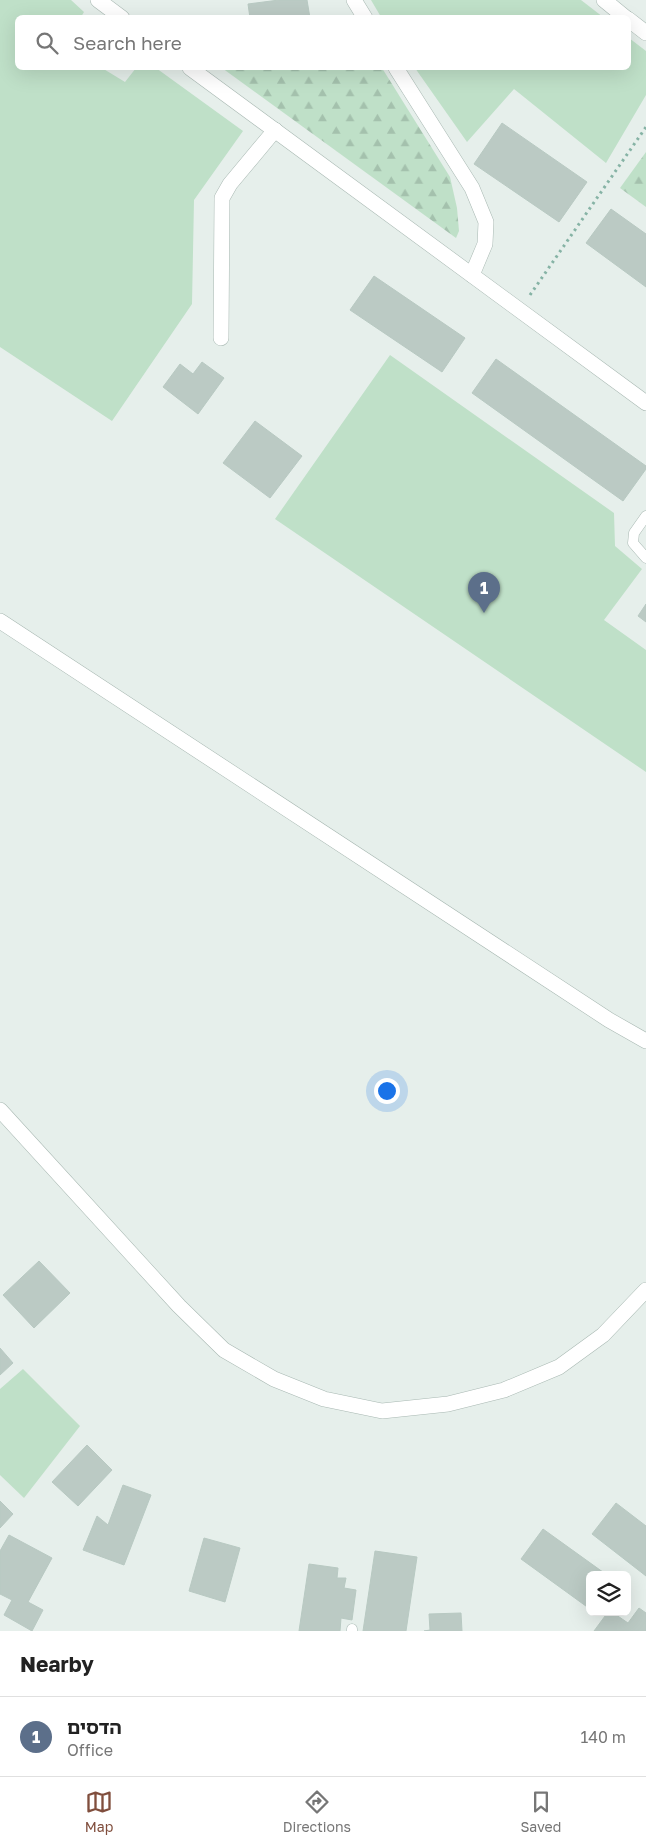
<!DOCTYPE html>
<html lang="en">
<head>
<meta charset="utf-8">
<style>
  :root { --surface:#fff; --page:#f2f2f2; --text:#222; --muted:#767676; --line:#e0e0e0; --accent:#804e3d }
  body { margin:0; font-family:"Golos Text","Noto Sans Hebrew",sans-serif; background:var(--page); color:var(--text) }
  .controls { position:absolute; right:15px; bottom:15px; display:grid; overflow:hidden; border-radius:8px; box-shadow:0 5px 20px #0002 }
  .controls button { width:45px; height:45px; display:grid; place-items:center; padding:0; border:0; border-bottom:1px solid var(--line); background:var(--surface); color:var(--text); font:25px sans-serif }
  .you { position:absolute; left:386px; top:1090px; width:18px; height:18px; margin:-12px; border:4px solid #fff; border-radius:50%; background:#1a73e8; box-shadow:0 0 0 8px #1a73e833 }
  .badge { display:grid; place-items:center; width:32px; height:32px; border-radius:50%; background:var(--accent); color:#fff; font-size:16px; font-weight:700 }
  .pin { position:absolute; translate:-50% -41px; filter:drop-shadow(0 1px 2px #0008) }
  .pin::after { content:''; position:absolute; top:26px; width:18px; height:15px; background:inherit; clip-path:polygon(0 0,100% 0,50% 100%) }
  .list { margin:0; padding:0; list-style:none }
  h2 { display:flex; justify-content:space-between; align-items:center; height:65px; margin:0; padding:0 20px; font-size:21px }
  h2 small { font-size:16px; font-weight:400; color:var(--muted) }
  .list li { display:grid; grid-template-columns:32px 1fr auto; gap:15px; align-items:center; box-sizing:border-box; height:80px; padding:0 20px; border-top:1px solid var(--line) }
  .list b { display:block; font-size:19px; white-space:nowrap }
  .list p { margin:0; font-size:16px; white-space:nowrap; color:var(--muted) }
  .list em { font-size:16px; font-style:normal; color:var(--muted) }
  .icon { flex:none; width:28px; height:28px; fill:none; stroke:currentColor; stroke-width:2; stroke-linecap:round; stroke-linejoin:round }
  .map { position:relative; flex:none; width:646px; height:1631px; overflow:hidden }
  .search { position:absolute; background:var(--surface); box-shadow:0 5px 20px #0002; left:15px; right:15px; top:15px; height:55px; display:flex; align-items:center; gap:12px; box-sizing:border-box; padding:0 18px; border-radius:8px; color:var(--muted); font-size:19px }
  .sheet { height:145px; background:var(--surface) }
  nav { display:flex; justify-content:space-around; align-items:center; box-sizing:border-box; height:70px; border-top:1px solid var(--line); background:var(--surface); font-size:14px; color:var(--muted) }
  nav a { display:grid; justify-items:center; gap:2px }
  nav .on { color:var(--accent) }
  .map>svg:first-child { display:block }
  .grass { fill:#bfe0c8 }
  .forest { fill:url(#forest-firs) }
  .building { fill:#bbcac4; stroke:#b8c9c2 }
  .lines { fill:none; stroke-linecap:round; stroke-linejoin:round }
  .service-casing { stroke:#a8b8b2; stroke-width:11 }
  .minor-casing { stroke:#a8b8b2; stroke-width:16 }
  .path { stroke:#86b3a5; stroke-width:3; stroke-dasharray:2.5 4; stroke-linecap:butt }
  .service { stroke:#fff; stroke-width:10 }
  .minor { stroke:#fff; stroke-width:15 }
</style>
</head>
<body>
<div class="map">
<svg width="646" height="1631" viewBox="0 0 646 1631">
  <defs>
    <pattern id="forest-firs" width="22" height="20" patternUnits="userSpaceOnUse" patternTransform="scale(1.25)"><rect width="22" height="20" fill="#bfe0c8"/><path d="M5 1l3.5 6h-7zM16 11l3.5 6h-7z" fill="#a4c1ad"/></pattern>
  </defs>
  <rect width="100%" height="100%" fill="#e6efeb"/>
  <!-- grass -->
  <g class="grass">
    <polygon points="0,0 71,0 84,12 81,17 18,18 18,68 102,68 125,82 136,68 156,68 243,131 194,200 192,304 112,421 0,347"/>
    <polygon points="371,0 581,0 603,17 381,17"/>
    <polygon points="629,38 646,51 646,95 606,163 514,89 467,142 415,68 628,68"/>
    <polygon points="390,355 614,513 615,546 642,569 604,620 646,650 646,772 275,519"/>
    <polygon points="23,1369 80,1426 24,1498 0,1475 0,1389"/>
  </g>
  <!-- forest -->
  <g class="forest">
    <polygon points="222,68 382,68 450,177 457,208 459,231 456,238"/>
    <polygon points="646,152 646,207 620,188"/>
  </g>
  <!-- building -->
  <g class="building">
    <polygon points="279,0 307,0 310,18 250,18 248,4"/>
    <polygon points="502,123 587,182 559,222 474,164"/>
    <polygon points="611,209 646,234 646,287 586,243"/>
    <polygon points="374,276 465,338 442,372 350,310"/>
    <polygon points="496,359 646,466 646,469 623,501 472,393"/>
    <polygon points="202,362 224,378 198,414 163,387 180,364 193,374"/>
    <polygon points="255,421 302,456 270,498 223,463"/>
    <polygon points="646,604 646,622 638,616"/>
    <polygon points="39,1261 70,1293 34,1328 3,1295"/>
    <polygon points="0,1348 13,1363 0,1375"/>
    <polygon points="87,1445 112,1470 78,1506 52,1482"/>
    <polygon points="123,1485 151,1495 124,1565 83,1550 97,1516 108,1525"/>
    <polygon points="0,1501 13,1514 0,1528"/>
    <polygon points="616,1503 646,1526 646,1576 592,1534"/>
    <polygon points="543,1529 607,1575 590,1575 590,1609 521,1559"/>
    <polygon points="9,1535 52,1558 28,1602 43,1610 32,1631 4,1615 12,1600 0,1594 0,1551"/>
    <polygon points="204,1538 240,1548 225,1602 189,1591"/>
    <polygon points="375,1551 417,1557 406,1631 363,1631"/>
    <polygon points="309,1564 338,1568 337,1578 346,1578 344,1588 356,1590 352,1620 341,1618 340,1631 299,1631"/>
    <polygon points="639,1608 646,1613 646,1631 594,1631 608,1612 612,1612 628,1623"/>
    <polygon points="461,1613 462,1631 424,1631 430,1630 429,1614"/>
  </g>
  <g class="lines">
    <defs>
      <g id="service">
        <polyline points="646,516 634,533 633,543 646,558"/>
        <polyline points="352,1631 352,1629"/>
      </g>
      <g id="minor">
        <polyline points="98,0 122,18"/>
        <polyline points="354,0 365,18"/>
        <polyline points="604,0 626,18"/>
        <polyline points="628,19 646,33"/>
        <polyline points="190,68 646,403"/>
        <polyline points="396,68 472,188 486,222 485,244 472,275"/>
        <polyline points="221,338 222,198 230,184 275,130"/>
        <polyline points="0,621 609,1020 646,1041"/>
        <polyline points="0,1110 179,1306 224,1350 274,1379 324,1399 382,1411 448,1404 504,1390 559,1367 603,1335 646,1290"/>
      </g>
    </defs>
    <!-- service casing -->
    <use href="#service" class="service-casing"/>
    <!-- minor casing -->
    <use href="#minor" class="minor-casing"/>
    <!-- path -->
    <polyline class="path" points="530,295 646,127"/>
    <!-- service -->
    <use href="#service" class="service"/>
    <!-- minor -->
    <use href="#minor" class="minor"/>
  </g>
</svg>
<div class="controls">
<button><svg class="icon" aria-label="layers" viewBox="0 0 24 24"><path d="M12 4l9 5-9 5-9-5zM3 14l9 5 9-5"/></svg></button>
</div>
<div class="you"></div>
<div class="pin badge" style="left:484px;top:613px;background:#5c6f8a">1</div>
<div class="search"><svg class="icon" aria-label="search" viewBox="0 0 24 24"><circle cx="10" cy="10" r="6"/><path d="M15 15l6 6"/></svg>Search here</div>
</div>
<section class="sheet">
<h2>Nearby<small></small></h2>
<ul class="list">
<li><span class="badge" style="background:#5c6f8a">1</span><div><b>הדסים</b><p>Office</p></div><em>140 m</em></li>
</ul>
</section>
<nav>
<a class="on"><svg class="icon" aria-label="map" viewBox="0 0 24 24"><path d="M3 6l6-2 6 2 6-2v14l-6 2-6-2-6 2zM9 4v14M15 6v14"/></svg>Map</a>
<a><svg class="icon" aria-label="directions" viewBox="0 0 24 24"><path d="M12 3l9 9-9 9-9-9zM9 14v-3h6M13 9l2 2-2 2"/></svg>Directions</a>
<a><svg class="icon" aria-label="saved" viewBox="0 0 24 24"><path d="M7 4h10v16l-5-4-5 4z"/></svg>Saved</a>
</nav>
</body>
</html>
